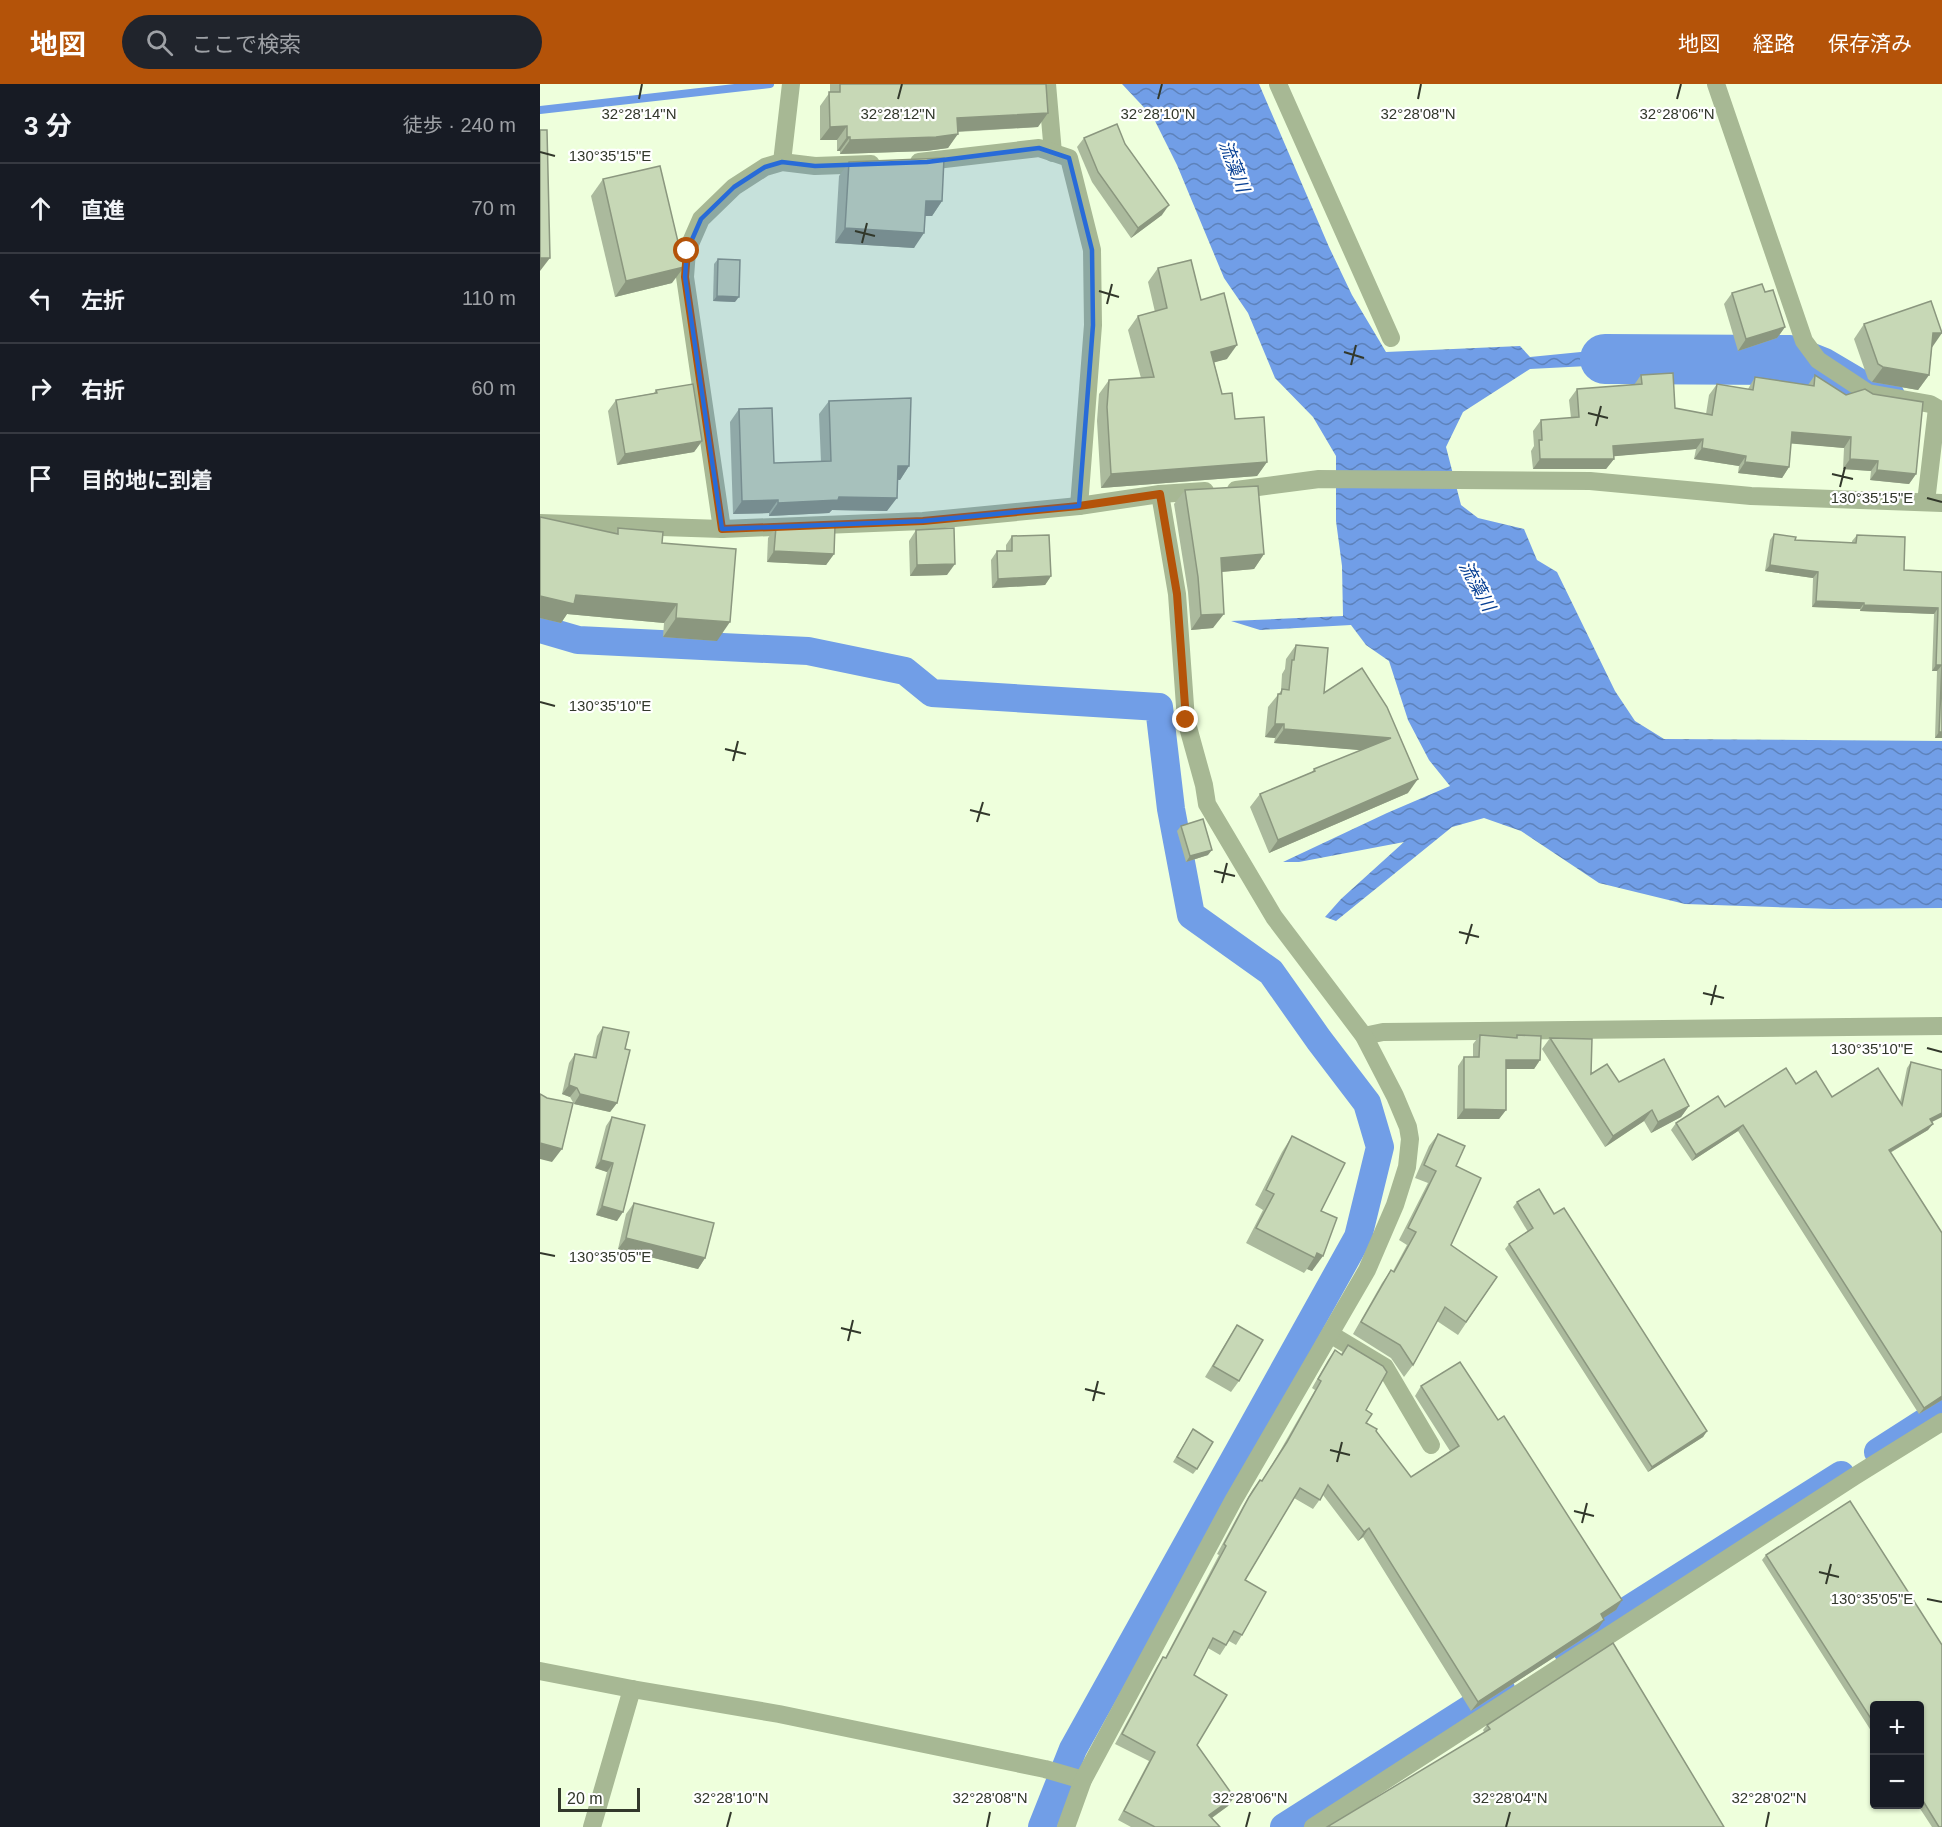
<!DOCTYPE html>
<html lang="ja">
<head>
<meta charset="utf-8">
<style>
  :root { --surface:#171b24; --page:#20242c; --text:#f1f3f6; --muted:#9ea1a6; --line:#363941; --accent:#b45309 }
  body { margin:0; font-family:Arial,"Noto Sans JP",sans-serif; background:var(--page); color:var(--text) }
  .controls { position:absolute; right:18px; bottom:18px; display:grid; overflow:hidden; border-radius:6px; box-shadow:0 2px 4px #0004 }
  .controls button { width:54px; height:54px; display:grid; place-items:center; padding:0; border:0; border-bottom:2px solid var(--line); background:var(--surface); color:var(--text); font:30px sans-serif }
  .scale { position:absolute; left:18px; bottom:15px; width:82px; box-sizing:border-box; padding-left:6px; border:3px solid #32382b; border-top:0; font-size:16px; line-height:21px; white-space:nowrap; color:#32382b; -webkit-text-stroke:4px #fff; paint-order:stroke }
  .stop { position:absolute; width:18px; height:18px; margin:-14px; border:4px solid #b45309; border-radius:50%; background:#fff }
  .stop.end { background:#b45309; border-color:#fff; box-shadow:0 2px 6px #0008 }
  .list { margin:0; padding:0; list-style:none }
  h2 { display:flex; justify-content:space-between; align-items:center; height:78px; margin:0; padding:0 24px; font-size:26px }
  h2 small { font-size:20px; font-weight:400; color:var(--muted) }
  .list li { display:grid; grid-template-columns:39px 1fr auto; gap:18px; align-items:center; box-sizing:border-box; height:90px; padding:0 24px; border-top:2px solid var(--line) }
  .list b { display:block; font-size:22px; white-space:nowrap }
  .list em { font-size:20px; font-style:normal; color:var(--muted) }
  .icon { flex:none; width:33px; height:33px; fill:none; stroke:currentColor; stroke-width:2; stroke-linecap:round; stroke-linejoin:round }
  .map { position:relative; flex:none; width:1402px; height:1743px; overflow:hidden }
  header { display:flex; align-items:center; gap:36px; box-sizing:border-box; height:84px; padding:0 30px; background:var(--accent); color:#fff }
  header strong { font-size:28px }
  nav { display:flex; gap:33px; margin-inline-start:auto; font-size:21px }
  .search { width:420px; height:54px; background:var(--page); display:flex; align-items:center; gap:15px; box-sizing:border-box; padding:0 21px; border-radius:33px; color:var(--muted); font-size:22px }
  main { display:flex }
  aside { flex:1; background:var(--surface) }
  .map>svg:first-child { display:block }
  .water { fill:url(#water-waves) }
  .lines { fill:none; stroke-linecap:round; stroke-linejoin:round }
  .stream { stroke:#719ee7; stroke-width:8 }
  .canal { stroke:#719ee7; stroke-width:28 }
  .river { stroke:#719ee7; stroke-width:50 }
  .minor { stroke:#a7b894; stroke-width:18 }
  .wall { fill:#abba9d }
  .shaded-wall { fill:#8b977f }
  .building { fill:#c7d8b6; stroke:#8b977f; stroke-width:1.5 }
  .route { stroke:#b45309; stroke-width:8 }
  .marked { fill:#286bd8; fill-opacity:0.2; stroke:#286bd8; stroke-width:4.5; stroke-linejoin:round }
  .ticks { fill:none; stroke:#32382b; stroke-width:2 }
  .labels { text-anchor:middle; dominant-baseline:central; stroke-width:4.5; stroke-linejoin:round; paint-order:stroke }
  .water-label { font-size:18px; font-style:italic; fill:#084094; stroke:#fff }
  .ticks-label { font-size:15px; text-anchor:middle; fill:#32382b; stroke:#fff; stroke-width:4.5; stroke-linejoin:round; paint-order:stroke }
</style>
</head>
<body>
<header>
<strong>地図</strong>
<div class="search"><svg class="icon" aria-label="search" viewBox="0 0 24 24"><circle cx="10" cy="10" r="6"/><path d="M15 15l6 6"/></svg>ここで検索</div>
<nav><a>地図</a><a>経路</a><a>保存済み</a></nav>
</header>
<main>
<aside>
<h2>3 分<small>徒歩 · 240 m</small></h2>
<ul class="list">
<li><svg class="icon" aria-label="ahead" viewBox="0 0 24 24"><path d="M12 20V5M6 11l6-6 6 6"/></svg><div><b>直進</b></div><em>70 m</em></li>
<li><svg class="icon" aria-label="left" viewBox="0 0 24 24"><path d="M17 20v-9H6M10 6l-5 5 5 5"/></svg><div><b>左折</b></div><em>110 m</em></li>
<li><svg class="icon" aria-label="right" viewBox="0 0 24 24"><path d="M7 20v-9h11M14 6l5 5-5 5"/></svg><div><b>右折</b></div><em>60 m</em></li>
<li><svg class="icon" aria-label="arrive" viewBox="0 0 24 24"><path d="M6 21V4h12l-3 4 3 4H6"/></svg><div><b>目的地に到着</b></div></li>
</ul>
</aside>
<div class="map">
<svg width="1402" height="1743" viewBox="0 0 1402 1743">
  <defs>
    <pattern id="water-waves" width="16" height="10" patternUnits="userSpaceOnUse" patternTransform="scale(1.5)"><rect width="16" height="10" fill="#719ee7"/><path d="M0 5q4-4 8 0t8 0" fill="none" stroke="#5d82bb"/></pattern>
  </defs>
  <rect width="100%" height="100%" fill="#eeffdc"/>
  <!-- water -->
  <polygon class="water" points="582,0 719,0 789,163 812,211 846,268 980,262 990,273 1061,266 1067,281 990,285 923,328 906,363 921,421 938,434 984,445 997,476 1017,488 1075,607 1095,637 1124,655 1402,657 1402,824 1293,825 1145,820 1059,799 981,747 944,734 912,743 796,837 785,833 801,815 864,758 759,778 743,778 847,729 910,702 889,676 868,636 849,577 826,561 811,541 720,546 691,537 803,532 802,482 796,437 796,372 773,333 735,294 708,229 684,194 637,81 613,33"/>
  <g class="lines">
    <!-- stream -->
    <polyline class="stream" points="0,26 230,0"/>
    <!-- canal -->
    <g class="canal">
      <polyline points="0,545 38,556 268,567 365,587 392,609 619,623 631,725 651,831 731,888 779,956 827,1019 840,1063 818,1153 533,1665 502,1743"/>
      <polyline points="1338,1368 1402,1327"/>
      <polyline points="1026,1565 1301,1391"/>
      <polyline points="744,1743 961,1605"/>
    </g>
    <!-- river -->
    <polyline class="river" points="1065,275 1250,276 1280,288 1319,311 1341,316"/>
    <!-- minor -->
    <g class="minor">
      <polyline points="507,0 513,69"/>
      <polyline points="738,0 851,254"/>
      <polyline points="1176,0 1264,257 1278,276 1328,309 1390,320 1397,324 1386,418"/>
      <polyline points="242,78 251,0"/>
      <polyline points="379,78 499,64 529,74 552,166 553,241 539,422"/>
      <polyline points="696,406 779,395 1050,397 1211,412 1402,419"/>
      <polyline points="0,439 182,445 383,437 539,422 620,410 665,407"/>
      <polyline points="182,445 145,193 147,167 161,135 194,103 225,83 242,78 275,82 331,80"/>
      <polyline points="824,952 843,948 1402,942"/>
      <polyline points="790,1250 845,1283 891,1361"/>
      <polyline points="0,1587 92,1605 239,1630 505,1685 543,1696"/>
      <polyline points="52,1743 92,1605"/>
      <polyline points="526,1743 543,1696 615,1562 693,1417 827,1186 855,1121 867,1083 870,1055 868,1043 855,1012 824,952 734,833 667,720 664,701 646,636 637,510 620,410"/>
      <polyline points="773,1743 1315,1392 1402,1338"/>
    </g>
  </g>
  <!-- wall -->
  <g class="wall">
    <polygon points="290,0 506,0 498,43 418,48 408,64 386,67 300,70 300,67 297,67 297,56 280,56 280,22 290,8"/>
    <polygon points="544,54 585,60 622,131 591,154 552,98 537,63"/>
    <polygon points="309,78 402,117 392,132 385,132 374,164 295,159 299,92"/>
    <polygon points="63,95 132,199 75,213 51,112"/>
    <polygon points="178,175 195,218 173,217 174,180"/>
    <polygon points="618,184 661,216 687,275 674,278 682,310 695,335 727,378 717,392 561,404 557,337 559,310 569,296 601,294 588,246 598,232 615,228 608,198"/>
    <polygon points="1225,208 1245,243 1237,254 1198,267 1184,220 1192,209"/>
    <polygon points="1324,240 1392,264 1389,291 1378,306 1332,298 1328,295 1314,255"/>
    <polygon points="1101,291 1135,324 1166,330 1169,311 1177,300 1208,305 1215,293 1268,301 1275,291 1376,390 1369,400 1330,396 1331,387 1303,385 1304,364 1251,359 1249,383 1242,394 1198,389 1199,382 1154,375 1156,365 1074,372 1074,375 1066,385 993,385 991,367 994,362 993,347 1001,336 1031,334 1029,316 1037,305 1094,301"/>
    <polygon points="116,306 162,357 154,368 77,381 68,327 76,316 114,309"/>
    <polygon points="289,317 369,382 360,396 357,395 347,427 292,426 289,429 229,432 229,429 193,430 190,338 199,325 234,379 281,378 279,330"/>
    <polygon points="645,406 724,470 714,485 681,488 673,544 651,546 648,508 634,420"/>
    <polygon points="0,433 74,450 78,444 122,459 177,557 123,553 124,539 27,530 21,539 0,534"/>
    <polygon points="236,443 294,470 286,481 227,478 228,454"/>
    <polygon points="376,446 407,491 370,492 369,457"/>
    <polygon points="1234,450 1255,456 1312,459 1312,457 1317,451 1364,486 1402,488 1402,654 1395,654 1397,587 1392,587 1394,530 1320,527 1320,525 1272,523 1273,494 1225,487 1230,456"/>
    <polygon points="472,452 511,492 505,501 452,504 451,476 457,467 466,467 466,461"/>
    <polygon points="756,561 784,609 868,709 729,769 710,723 720,710 772,688 774,685 822,666 734,659 735,654 725,653 728,623 741,607 742,590 745,585 746,575"/>
    <polygon points="641,742 668,771 646,778 637,747"/>
    <polygon points="63,943 85,965 77,1019 70,1028 34,1020 30,1013 22,1010 29,979 35,970 52,974 57,952"/>
    <polygon points="940,951 975,954 977,951 1000,976 994,985 966,985 966,1026 959,1035 917,1035 918,982 924,973 933,973 933,960"/>
    <polygon points="1010,954 1051,990 1149,1022 1141,1033 1111,1049 1104,1037 1065,1063 1002,965"/>
    <polygon points="1371,978 1392,1038 1388,1046 1350,1069 1402,1149 1402,1316 1379,1330 1198,1047 1152,1077 1131,1046 1136,1039 1256,1000 1292,1013 1360,1018 1367,984"/>
    <polygon points="72,1033 77,1137 56,1131 67,1088 55,1084 66,1042"/>
    <polygon points="898,1050 916,1082 911,1161 957,1193 918,1251 897,1237 873,1281 864,1293 851,1274 813,1250 842,1199 851,1186 853,1187 867,1161 859,1156 888,1099 875,1094 889,1062"/>
    <polygon points="752,1052 781,1127 797,1134 772,1187 767,1185 764,1189 706,1159 723,1126 715,1121 742,1068"/>
    <polygon points="977,1118 1014,1130 1167,1347 1163,1353 1108,1388 965,1165 969,1160 988,1148 973,1123"/>
    <polygon points="94,1119 165,1174 158,1185 78,1165 86,1130"/>
    <polygon points="697,1241 699,1297 691,1308 665,1293 690,1252"/>
    <polygon points="808,1261 826,1326 826,1339 836,1347 871,1393 910,1367 875,1312 881,1302 1076,1526 1063,1534 1058,1545 931,1627 823,1453 818,1457 783,1411 773,1425 754,1414 705,1496 702,1551 696,1561 689,1557 680,1571 668,1564 654,1591 657,1661 694,1713 688,1722 672,1734 680,1743 591,1743 578,1736 609,1677 575,1660 617,1582 623,1573 625,1574 679,1471 677,1470 703,1422 713,1405 720,1396 722,1397 740,1367 775,1306 772,1304 788,1276 795,1266 801,1270"/>
    <polygon points="653,1345 657,1385 653,1390 633,1378"/>
    <polygon points="1310,1417 1402,1561 1402,1743 1392,1743 1377,1720 1380,1720 1380,1622 1335,1622 1335,1653 1222,1476 1226,1471"/>
    <polygon points="947,1641 1184,1743 944,1648 943,1646"/>
  </g>
  <!-- shaded-wall -->
  <g class="shaded-wall">
    <polygon points="508,29 498,43 408,48 417,34"/>
    <polygon points="307,42 297,56 280,56 290,43"/>
    <polygon points="418,50 408,64 386,67 300,70 310,56"/>
    <polygon points="307,53 310,53 300,67 297,67"/>
    <polygon points="386,117 402,117 392,132 376,132"/>
    <polygon points="629,121 622,131 591,154 598,144"/>
    <polygon points="305,144 384,149 374,164 295,159"/>
    <polygon points="0,174 10,174 0,187"/>
    <polygon points="144,183 132,199 75,213 86,197"/>
    <polygon points="177,212 199,213 195,218 173,217"/>
    <polygon points="1245,243 1237,254 1198,267 1206,255"/>
    <polygon points="1393,249 1402,249 1391,265"/>
    <polygon points="697,261 687,275 661,282 671,268"/>
    <polygon points="1343,283 1389,291 1378,306 1332,298"/>
    <polygon points="1252,348 1311,353 1304,364 1245,359"/>
    <polygon points="1163,355 1156,365 1066,373 1073,362"/>
    <polygon points="162,357 154,368 77,381 85,370"/>
    <polygon points="1162,364 1206,372 1199,382 1154,375"/>
    <polygon points="1000,375 1074,375 1066,385 993,385"/>
    <polygon points="1310,375 1338,377 1331,387 1303,385"/>
    <polygon points="727,378 717,392 561,404 571,390"/>
    <polygon points="1205,378 1249,383 1242,394 1198,389"/>
    <polygon points="358,382 369,382 360,396 348,395"/>
    <polygon points="1337,386 1376,390 1369,400 1330,396"/>
    <polygon points="299,413 357,414 347,427 292,426 289,429 229,432 238,419"/>
    <polygon points="238,416 229,429 193,430 202,417"/>
    <polygon points="234,467 294,470 286,481 227,478"/>
    <polygon points="724,470 714,485 670,489 681,474"/>
    <polygon points="415,480 407,491 370,492 377,481"/>
    <polygon points="1230,481 1278,488 1273,494 1225,487"/>
    <polygon points="511,492 505,501 452,504 458,495"/>
    <polygon points="36,511 137,520 124,539 27,530 21,539 0,534 0,512"/>
    <polygon points="1276,517 1324,519 1320,525 1272,523"/>
    <polygon points="1324,521 1398,524 1394,530 1320,527"/>
    <polygon points="684,530 673,544 651,546 661,531"/>
    <polygon points="136,534 190,538 177,557 123,553"/>
    <polygon points="1396,581 1402,581 1397,587 1392,587"/>
    <polygon points="735,640 744,640 735,654 725,653"/>
    <polygon points="744,645 851,654 842,668 734,659"/>
    <polygon points="1399,648 1402,648 1402,654 1395,654"/>
    <polygon points="878,695 868,709 729,769 738,756"/>
    <polygon points="672,766 668,771 646,778 650,772"/>
    <polygon points="966,976 1000,976 994,985 960,985"/>
    <polygon points="29,1001 37,1004 30,1013 22,1010"/>
    <polygon points="40,1010 77,1019 70,1028 34,1020"/>
    <polygon points="1149,1022 1141,1033 1111,1049 1118,1038"/>
    <polygon points="924,1025 966,1026 959,1035 917,1035"/>
    <polygon points="1112,1026 1104,1037 1065,1063 1073,1052"/>
    <polygon points="1402,1029 1402,1033 1386,1041 1390,1035"/>
    <polygon points="1393,1040 1388,1046 1344,1072 1349,1066"/>
    <polygon points="1203,1041 1198,1047 1152,1077 1156,1071"/>
    <polygon points="0,1059 22,1065 12,1078 0,1075"/>
    <polygon points="61,1076 73,1079 67,1088 55,1084"/>
    <polygon points="62,1122 83,1128 77,1137 56,1131"/>
    <polygon points="86,1154 165,1174 158,1185 78,1165"/>
    <polygon points="777,1169 783,1172 772,1187 767,1185"/>
    <polygon points="1402,1312 1402,1316 1379,1330 1384,1324"/>
    <polygon points="1167,1347 1163,1353 1108,1388 1112,1383"/>
    <polygon points="829,1444 823,1453 818,1457 824,1448"/>
    <polygon points="1082,1516 1076,1526 1054,1540 1061,1530"/>
    <polygon points="1064,1536 1058,1545 931,1627 938,1618"/>
    <polygon points="694,1713 688,1722 663,1740 669,1731"/>
  </g>
  <!-- building -->
  <g class="building">
    <polygon points="300,0 506,0 508,29 417,34 418,50 396,53 310,56 310,53 307,53 307,42 290,43 289,8 300,8"/>
    <polygon points="577,40 585,60 629,121 598,144 558,88 544,54"/>
    <polygon points="0,46 7,46 10,174 0,174"/>
    <polygon points="404,74 402,117 386,117 384,149 305,144 309,78"/>
    <polygon points="120,82 144,183 86,197 63,95"/>
    <polygon points="178,175 200,176 199,213 177,212"/>
    <polygon points="651,176 661,216 684,209 697,261 671,268 682,310 692,309 695,335 724,333 727,378 571,390 567,323 569,296 614,293 598,232 627,224 618,184"/>
    <polygon points="1222,200 1225,208 1233,206 1245,243 1206,255 1192,209"/>
    <polygon points="1391,217 1402,249 1393,249 1389,291 1343,283 1338,280 1324,240"/>
    <polygon points="1133,289 1135,324 1172,331 1177,300 1213,306 1215,293 1274,302 1275,291 1306,311 1325,305 1333,310 1383,318 1376,390 1337,386 1338,377 1310,375 1311,353 1252,348 1249,383 1205,378 1206,372 1162,364 1163,355 1073,362 1074,375 1000,375 999,356 1002,356 1001,336 1039,333 1037,305 1102,300 1101,291"/>
    <polygon points="153,300 162,357 85,370 76,316 117,309 116,306"/>
    <polygon points="371,314 369,382 358,382 357,414 299,413 298,416 238,419 238,416 202,417 199,325 232,324 234,379 291,377 289,317"/>
    <polygon points="718,402 724,470 681,474 684,530 661,531 658,493 645,406"/>
    <polygon points="0,433 78,450 78,444 123,448 122,459 196,465 190,538 136,534 137,520 36,511 34,520 0,512"/>
    <polygon points="295,441 294,470 234,467 236,443"/>
    <polygon points="414,444 415,480 377,481 376,446"/>
    <polygon points="1234,450 1256,453 1255,456 1316,459 1317,451 1365,453 1364,486 1402,488 1402,648 1399,648 1402,581 1396,581 1398,524 1324,521 1324,519 1276,517 1278,488 1230,481"/>
    <polygon points="509,451 511,492 458,495 457,467 472,467 472,452"/>
    <polygon points="756,561 788,564 784,609 822,584 847,623 878,695 738,756 720,710 775,687 774,685 851,654 744,645 744,640 735,640 738,610 741,610 742,605 749,606 752,576 754,576"/>
    <polygon points="663,735 672,766 650,772 641,742"/>
    <polygon points="63,943 89,948 85,965 90,966 77,1019 40,1010 37,1004 29,1001 35,970 56,974"/>
    <polygon points="940,951 977,954 977,951 1001,952 1000,976 966,976 966,1026 924,1025 924,973 939,973"/>
    <polygon points="1010,954 1052,955 1051,990 1067,980 1079,998 1124,975 1149,1022 1118,1038 1112,1026 1073,1052"/>
    <polygon points="1371,978 1402,986 1402,1029 1390,1035 1393,1040 1349,1066 1402,1149 1402,1312 1384,1324 1203,1041 1156,1071 1136,1039 1178,1012 1185,1023 1246,984 1256,1000 1276,987 1292,1013 1338,984 1362,1021"/>
    <polygon points="0,1010 7,1014 33,1019 22,1065 0,1059"/>
    <polygon points="72,1033 105,1041 83,1128 62,1122 73,1079 61,1076"/>
    <polygon points="898,1050 925,1062 916,1082 941,1094 911,1161 957,1193 926,1238 905,1223 873,1281 860,1261 821,1238 851,1186 854,1188 876,1148 868,1144 896,1087 884,1081"/>
    <polygon points="752,1052 805,1079 781,1127 797,1134 783,1172 777,1169 775,1174 716,1144 734,1110 726,1106"/>
    <polygon points="999,1105 1014,1130 1024,1124 1167,1347 1112,1383 969,1160 993,1144 977,1118"/>
    <polygon points="94,1119 174,1139 165,1174 86,1154"/>
    <polygon points="697,1241 723,1256 699,1297 673,1282"/>
    <polygon points="808,1261 843,1282 847,1288 826,1326 832,1330 826,1339 837,1345 836,1347 871,1393 919,1362 881,1302 920,1278 958,1336 964,1332 1082,1516 1061,1530 1064,1536 938,1618 829,1444 824,1448 788,1401 780,1416 760,1404 705,1496 726,1508 702,1551 694,1547 686,1561 673,1554 654,1591 687,1611 657,1661 694,1713 669,1731 680,1743 615,1743 584,1727 615,1668 582,1650 623,1573 626,1574 686,1462 684,1460 709,1413 720,1396 722,1397 747,1358 781,1297 778,1295 795,1266 802,1271"/>
    <polygon points="653,1345 673,1358 657,1385 637,1373"/>
    <polygon points="1310,1417 1402,1561 1402,1743 1399,1743 1380,1712 1380,1622 1335,1622 1335,1641 1226,1471"/>
    <polygon points="1073,1559 1184,1743 787,1743 950,1645 947,1641"/>
  </g>
  <g class="lines">
    <!-- route -->
    <polyline class="route" points="147,167 145,193 182,445 383,437 539,422 620,410 637,510 646,636"/>
  </g>
  <!-- marked area -->
  <path class="marked" d="M499 64 529 74 552 166 553 241 539 422 383 437 182 445 145 193 147 167 161 135 194 103 225 83 242 78 275 82 387 78Z"/>
  <!-- ticks -->
  <path class="ticks" d="M99 15 102 0M358 15 362 0M618 15 622 0M878 15 881 0M1137 15 1141 0M0 68 15 72M315 147 335 152M322 159 327 139M559 207 579 213M567 220 572 200M804 268 824 274M811 281 816 261M1048 329 1068 334M1056 342 1061 322M1292 390 1313 395M1300 403 1305 383M1387 414 1402 418M0 618 15 622M185 665 206 670M193 677 198 657M430 726 450 731M437 738 443 718M674 787 695 792M682 799 687 779M919 848 939 853M926 860 932 840M1163 909 1184 914M1171 921 1176 901M1387 964 1402 968M0 1169 15 1172M301 1244 321 1249M308 1257 313 1236M545 1305 565 1310M553 1317 558 1297M790 1366 810 1371M797 1378 802 1358M1034 1427 1054 1432M1042 1439 1047 1419M1279 1488 1299 1493M1286 1500 1291 1480M1387 1515 1402 1518M187 1743 191 1728M447 1743 450 1728M706 1743 710 1728M966 1743 970 1728M1226 1743 1229 1728"/>
  <g class="labels">
    <!-- water labels -->
    <g class="water-label">
      <text transform="translate(694 82) rotate(69)">流藻川</text>
      <text transform="translate(937 502) rotate(61)">流藻川</text>
    </g>
  </g>
  <g class="ticks-label">
    <text x="99" y="35">32°28'14"N</text>
    <text x="358" y="35">32°28'12"N</text>
    <text x="618" y="35">32°28'10"N</text>
    <text x="878" y="35">32°28'08"N</text>
    <text x="1137" y="35">32°28'06"N</text>
    <text x="70" y="77">130°35'15"E</text>
    <text x="1332" y="419">130°35'15"E</text>
    <text x="70" y="627">130°35'10"E</text>
    <text x="1332" y="970">130°35'10"E</text>
    <text x="70" y="1178">130°35'05"E</text>
    <text x="1332" y="1520">130°35'05"E</text>
    <text x="191" y="1719">32°28'10"N</text>
    <text x="450" y="1719">32°28'08"N</text>
    <text x="710" y="1719">32°28'06"N</text>
    <text x="970" y="1719">32°28'04"N</text>
    <text x="1229" y="1719">32°28'02"N</text>
  </g>
</svg>
<div class="controls">
<button>+</button>
<button>−</button>
</div>
<div class="scale">20 m</div>
<div class="stop" style="left:147px;top:167px"></div>
<div class="stop end" style="left:646px;top:636px"></div>
</div>
</main>
</body>
</html>
